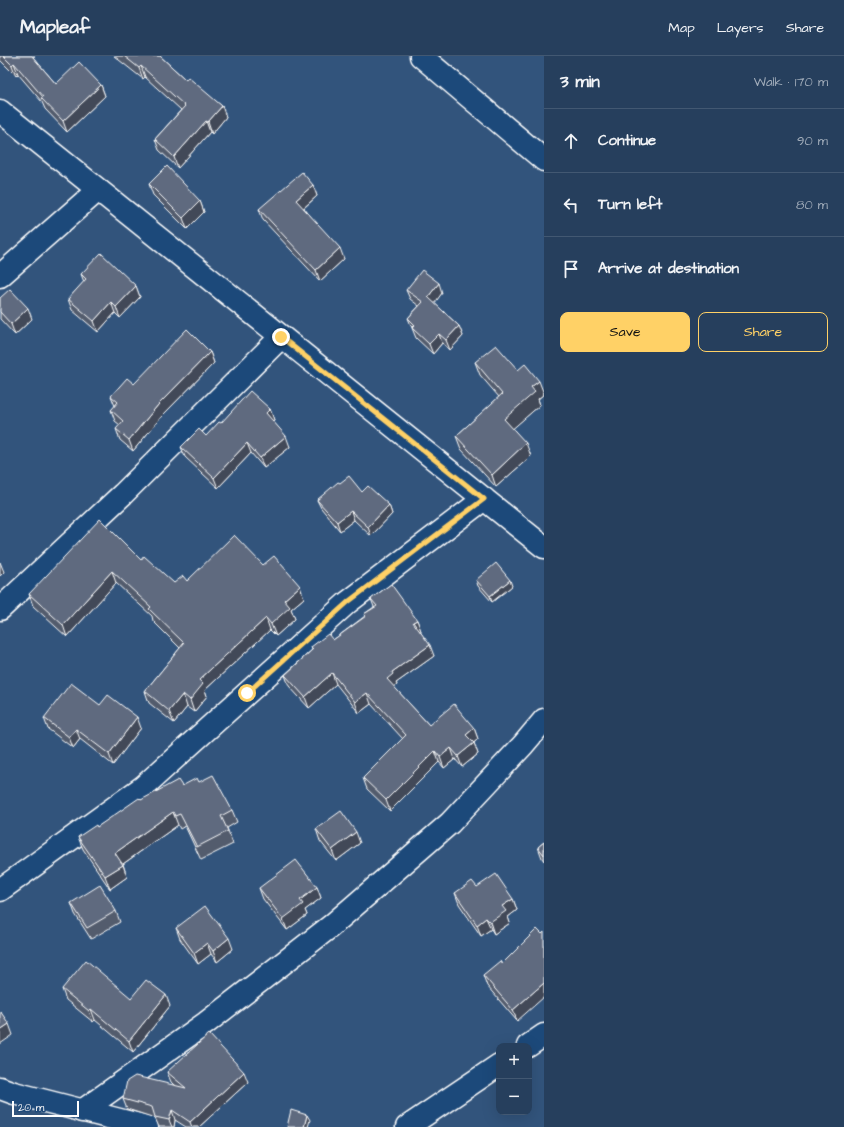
<!DOCTYPE html>
<html lang="en">
<head>
<meta charset="utf-8">
<style>
  :root { --surface:#263f5d; --page:#2e4663; --text:#f1f3f6; --muted:#a4afbc; --line:#425872; --accent:#ffd166 }
  body { margin:0; font-family:"Architects Daughter",sans-serif; background:var(--page); color:var(--text) }
  .controls { position:absolute; right:12px; bottom:12px; display:grid; overflow:hidden; border-radius:8px; box-shadow:0 4px 16px #0002 }
  .controls button { width:36px; height:36px; display:grid; place-items:center; padding:0; border:0; border-bottom:1px solid var(--line); background:var(--surface); color:var(--text); font:20px sans-serif }
  .scale { position:absolute; left:12px; bottom:10px; width:67px; box-sizing:border-box; padding-left:4px; border:2px solid #fff; border-top:0; font-size:11px; line-height:14px; white-space:nowrap; color:#fff; -webkit-text-stroke:3px #1f4a7a; paint-order:stroke }
  .stop { position:absolute; width:12px; height:12px; margin:-9px; border:3px solid #ffd166; border-radius:50%; background:#fff }
  .stop.end { background:#ffd166; border-color:#fff; box-shadow:0 1px 4px #0008 }
  .list { margin:0; padding:0; list-style:none }
  h2 { display:flex; justify-content:space-between; align-items:center; height:52px; margin:0; padding:0 16px; font-size:17px }
  h2 small { font-size:13px; font-weight:400; color:var(--muted) }
  .list li { display:grid; grid-template-columns:26px 1fr auto; gap:12px; align-items:center; box-sizing:border-box; height:64px; padding:0 16px; border-top:1px solid var(--line) }
  .list b { display:block; font-size:15px; white-space:nowrap }
  .list em { font-size:13px; font-style:normal; color:var(--muted) }
  .actions { display:flex; gap:8px; padding:12px 16px }
  .actions a { flex:1; padding:9px 0; border:1px solid var(--accent); border-radius:8px; text-align:center; font-size:14px; color:var(--accent) }
  .actions .main { background:var(--accent); color:#111 }
  .icon { flex:none; width:22px; height:22px; fill:none; stroke:currentColor; stroke-width:2; stroke-linecap:round; stroke-linejoin:round }
  .map { position:relative; flex:none; width:544px; height:1071px; overflow:hidden }
  header { display:flex; align-items:center; gap:24px; box-sizing:border-box; height:56px; padding:0 20px; background:var(--surface); border-bottom:1px solid var(--line) }
  header strong { font-size:19px }
  nav { display:flex; gap:22px; margin-inline-start:auto; font-size:14px }
  main { display:flex }
  aside { flex:1; background:var(--surface) }
  .map>svg:first-child { display:block }
  .lines { fill:none; stroke-linecap:round; stroke-linejoin:round }
  .minor-casing { stroke:#fff; stroke-width:25 }
  .minor { stroke:#1f4a7a; stroke-width:22 }
  .wall { fill:#525b6d; stroke:#fff }
  .shaded-wall { fill:#424a59; stroke:#fff }
  .building { fill:#5f6a7f; stroke:#fff }
  .route { stroke:#ffd166; stroke-width:5 }
</style>
</head>
<body>
<header>
<strong>Mapleaf</strong>
<nav><a>Map</a><a>Layers</a><a>Share</a></nav>
</header>
<main>
<div class="map">
<svg width="544" height="1071" viewBox="0 0 544 1071">
  <rect width="100%" height="100%" fill="#32547c"/>
  <filter id="ink" filterUnits="userSpaceOnUse"><feTurbulence type="fractalNoise" baseFrequency=".025" numOctaves="2"/><feDisplacementMap in="SourceGraphic" scale="8" xChannelSelector="R" yChannelSelector="G"/><feConvolveMatrix kernelMatrix="1 2 1 2 8 2 1 2 1" color-interpolation-filters="sRGB"/></filter>
  <g filter="url(#ink)">
    <g class="lines">
      <defs>
        <g id="minor">
          <polyline points="421,0 544,104"/>
          <polyline points="0,55 544,491"/>
          <polyline points="0,220 98,134"/>
          <polyline points="0,553 123,438 281,281"/>
          <polyline points="0,834 143,731 347,547 484,443"/>
          <polyline points="528,990 544,979"/>
          <polyline points="0,1032 14,1037 147,1071"/>
          <polyline points="82,1055 206,967 331,870 450,767 523,689 544,664"/>
          <polyline points="407,1071 499,1009"/>
        </g>
      </defs>
      <!-- minor casing -->
      <use href="#minor" class="minor-casing"/>
      <!-- minor -->
      <use href="#minor" class="minor"/>
    </g>
    <!-- wall -->
    <g class="wall">
      <polygon points="0,0 35,0 33,1 56,28 101,29 105,40 67,76 45,53 42,46 18,18 16,20 0,4"/>
      <polygon points="114,0 160,0 186,24 222,50 226,61 212,78 210,76 178,112 159,94 155,83 181,54 145,21 143,23"/>
      <polygon points="149,128 200,145 204,156 187,173 153,139"/>
      <polygon points="313,129 317,140 304,152 344,203 320,225 263,164 259,153"/>
      <polygon points="81,218 136,230 140,241 120,262 115,257 98,276 72,254 68,243 84,226"/>
      <polygon points="406,234 442,237 434,247 459,270 463,280 450,294 442,287 433,298 416,282 408,262 419,250 410,243"/>
      <polygon points="0,242 32,263 15,279 0,263"/>
      <polygon points="210,296 214,307 162,360 133,395 120,384 116,373 120,369 115,365 111,354 115,350 111,340 134,328"/>
      <polygon points="475,306 518,314 544,338 538,343 540,349 513,372 531,400 496,431 461,393 456,380 499,341 480,319"/>
      <polygon points="270,353 274,364 273,365 290,391 264,412 251,397 218,432 185,401 181,391 206,380 221,367"/>
      <polygon points="340,427 362,436 389,449 392,458 371,480 354,464 340,475 321,452 317,444"/>
      <polygon points="141,504 174,527 263,509 304,542 291,553 295,563 276,580 270,574 205,634 207,640 194,656 187,651 174,667 149,647 145,635 180,592 153,565 152,560 116,527 67,581 33,550 29,538"/>
      <polygon points="476,524 512,530 492,546 478,530"/>
      <polygon points="371,543 417,564 421,575 420,575 434,600 396,627 397,629 394,631 429,669 474,672 478,683 474,687 478,698 462,711 455,703 444,712 439,706 390,755 367,733 363,722 403,683 371,648 359,657 336,628 309,652 289,630 285,619 312,594 311,591 333,584 365,560 364,558 374,551"/>
      <polygon points="100,649 141,672 113,709 80,683 73,692 48,673 44,662"/>
      <polygon points="199,726 232,754 237,766 227,772 233,788 201,804 185,770 180,773 178,769 123,808 127,821 110,833 83,793 78,781 97,771 141,744 182,730"/>
      <polygon points="316,773 360,787 336,805 320,785"/>
      <polygon points="544,786 544,805 542,802 538,791"/>
      <polygon points="317,831 321,842 305,854 307,859 287,874 263,843 259,832"/>
      <polygon points="477,831 513,843 517,854 508,861 510,867 494,878 491,873 481,880 459,848 455,837"/>
      <polygon points="71,847 116,855 120,866 91,883 75,858"/>
      <polygon points="176,872 233,893 217,906 211,898 198,908 180,883"/>
      <polygon points="502,908 517,965 487,930 483,919"/>
      <polygon points="62,933 131,942 170,950 133,996 95,964 93,966 66,944"/>
      <polygon points="167,1016 248,1026 199,1071 186,1071 175,1064 174,1071 159,1071 155,1062 127,1053 123,1043 174,1029 171,1026"/>
    </g>
    <!-- shaded-wall -->
    <g class="shaded-wall">
      <polygon points="14,7 18,18 16,20 12,9"/>
      <polygon points="141,10 145,21 143,23 139,12"/>
      <polygon points="101,29 105,40 67,76 63,65"/>
      <polygon points="222,50 226,61 212,78 208,66"/>
      <polygon points="206,65 210,76 178,112 174,101"/>
      <polygon points="313,129 317,140 300,155 296,144"/>
      <polygon points="200,145 204,156 187,173 183,162"/>
      <polygon points="340,192 344,203 320,225 316,214"/>
      <polygon points="439,227 442,237 432,251 428,241"/>
      <polygon points="136,230 140,241 120,262 116,251"/>
      <polygon points="111,246 115,257 98,276 94,265"/>
      <polygon points="28,252 32,263 15,279 11,268"/>
      <polygon points="459,270 463,280 450,294 446,284"/>
      <polygon points="439,278 442,287 433,298 429,288"/>
      <polygon points="210,296 214,307 162,360 133,395 129,384 158,349"/>
      <polygon points="539,325 544,338 538,343 540,349 509,376 504,363 531,331"/>
      <polygon points="270,353 274,364 270,368 266,357"/>
      <polygon points="286,380 290,391 264,412 260,402"/>
      <polygon points="247,387 251,397 218,432 214,422"/>
      <polygon points="526,387 531,400 496,431 492,419"/>
      <polygon points="389,449 392,458 371,480 368,471"/>
      <polygon points="351,455 354,464 340,475 337,466"/>
      <polygon points="0,506 4,516 0,520"/>
      <polygon points="112,515 116,527 67,581 63,569"/>
      <polygon points="510,524 512,530 492,546 490,540"/>
      <polygon points="300,530 304,542 291,553 295,563 276,580 271,568 284,544"/>
      <polygon points="266,562 270,574 205,634 207,640 194,656 190,644 199,624"/>
      <polygon points="417,564 421,575 417,577 413,566"/>
      <polygon points="430,589 434,600 396,627 397,629 391,634 387,623 392,616"/>
      <polygon points="332,617 336,628 309,652 305,641"/>
      <polygon points="367,637 371,648 359,657 355,646"/>
      <polygon points="183,638 187,651 174,667 169,655"/>
      <polygon points="137,661 141,672 113,709 109,698"/>
      <polygon points="474,672 478,683 470,690 466,679"/>
      <polygon points="76,673 80,683 73,692 69,681"/>
      <polygon points="474,687 478,698 462,711 458,700"/>
      <polygon points="451,692 455,703 444,712 440,701"/>
      <polygon points="435,695 439,706 390,755 386,744"/>
      <polygon points="173,756 178,769 120,810 115,797"/>
      <polygon points="356,776 360,787 336,805 332,794"/>
      <polygon points="123,809 127,821 110,833 105,820"/>
      <polygon points="317,831 321,842 305,854 307,859 287,874 283,863 300,844"/>
      <polygon points="513,843 517,854 508,861 510,867 494,878 490,866 502,850"/>
      <polygon points="486,862 491,873 481,880 477,869"/>
      <polygon points="229,882 233,893 217,906 213,895"/>
      <polygon points="207,887 211,898 198,908 194,897"/>
      <polygon points="544,927 544,941 517,965 513,954"/>
      <polygon points="166,939 170,950 133,996 129,985"/>
      <polygon points="91,953 95,964 93,966 89,955"/>
      <polygon points="9,968 13,979 0,988 0,974"/>
      <polygon points="244,1016 248,1026 199,1071 192,1071 190,1066"/>
      <polygon points="172,1054 175,1064 174,1071 172,1071 169,1064"/>
      <polygon points="307,1059 310,1064 308,1071 304,1071"/>
    </g>
    <!-- building -->
    <g class="building">
      <polygon points="3,0 32,0 56,28 79,6 101,29 63,65 41,42 43,41 14,7 12,9"/>
      <polygon points="124,0 160,0 186,24 188,21 222,50 208,66 206,65 174,101 155,83 185,50 141,10 139,12"/>
      <polygon points="167,110 200,145 183,162 149,128"/>
      <polygon points="302,116 313,129 296,144 340,192 316,214 259,153"/>
      <polygon points="101,197 136,230 116,251 111,246 94,265 68,243 86,223 81,218"/>
      <polygon points="422,214 439,227 428,241 459,270 446,284 439,278 429,288 412,272 415,269 408,262 423,246 406,234"/>
      <polygon points="10,233 28,252 11,268 0,256 0,242"/>
      <polygon points="187,273 210,296 158,349 129,384 116,373 123,365 111,354 118,346 111,340 127,322 134,328"/>
      <polygon points="496,289 518,314 525,308 539,325 531,331 535,336 504,363 526,387 492,419 456,380 502,338 475,306"/>
      <polygon points="250,335 270,353 266,357 286,380 260,402 247,387 214,422 181,391 199,373 206,380 219,366 221,367"/>
      <polygon points="349,420 362,436 368,430 389,449 368,471 351,455 337,466 317,444 338,426 340,427"/>
      <polygon points="100,463 141,504 144,500 174,527 183,520 187,525 234,479 263,509 274,500 300,530 284,544 290,551 271,568 266,562 199,624 203,628 190,644 183,638 169,655 145,635 184,587 149,553 151,551 112,515 63,569 29,538"/>
      <polygon points="496,507 510,524 490,540 476,524"/>
      <polygon points="391,528 417,564 413,566 430,589 392,616 393,618 387,623 429,669 454,648 474,672 466,679 474,687 458,700 451,692 440,701 435,695 386,744 363,722 406,679 367,637 355,646 332,617 305,641 285,619 313,593 311,591 328,578 333,584 366,560 364,558 377,550 371,543"/>
      <polygon points="71,627 100,649 108,639 137,661 109,698 76,673 69,681 44,662"/>
      <polygon points="213,719 232,754 221,760 228,775 197,791 180,758 175,760 173,756 115,797 123,809 105,820 78,781 96,769 97,771 139,742 141,744 178,724 182,730 197,722 199,726"/>
      <polygon points="341,755 356,776 332,794 316,773"/>
      <polygon points="544,786 544,799 538,791"/>
      <polygon points="296,804 317,831 300,844 303,848 283,863 259,832"/>
      <polygon points="496,818 513,843 502,850 506,855 490,866 486,862 477,869 455,837 472,825 477,831"/>
      <polygon points="100,829 116,855 87,872 71,847"/>
      <polygon points="205,850 229,882 213,895 207,887 194,897 176,872"/>
      <polygon points="537,873 542,878 544,876 544,927 513,954 483,919 500,905 502,908"/>
      <polygon points="86,904 131,942 146,924 166,939 129,985 91,953 89,955 62,933"/>
      <polygon points="0,955 9,968 0,974"/>
      <polygon points="209,978 244,1016 190,1066 172,1054 169,1064 155,1061 152,1051 123,1043 127,1025 135,1020 186,1032 167,1016"/>
      <polygon points="291,1054 307,1059 304,1071 287,1071"/>
    </g>
  </g>
  <g class="lines" filter="url(#ink)">
    <!-- route -->
    <polyline class="route" points="247,637 348,546 484,443 281,281"/>
  </g>
</svg>
<div class="controls">
<button>+</button>
<button>−</button>
</div>
<div class="scale">20 m</div>
<div class="stop" style="left:247px;top:637px"></div>
<div class="stop end" style="left:281px;top:281px"></div>
</div>
<aside>
<h2>3 min<small>Walk · 170 m</small></h2>
<ul class="list">
<li><svg class="icon" aria-label="ahead" viewBox="0 0 24 24"><path d="M12 20V5M6 11l6-6 6 6"/></svg><div><b>Continue</b></div><em>90 m</em></li>
<li><svg class="icon" aria-label="left" viewBox="0 0 24 24"><path d="M17 20v-9H6M10 6l-5 5 5 5"/></svg><div><b>Turn left</b></div><em>80 m</em></li>
<li><svg class="icon" aria-label="arrive" viewBox="0 0 24 24"><path d="M6 21V4h12l-3 4 3 4H6"/></svg><div><b>Arrive at destination</b></div></li>
</ul>
<div class="actions"><a class="main">Save</a><a>Share</a></div>
</aside>
</main>
</body>
</html>
